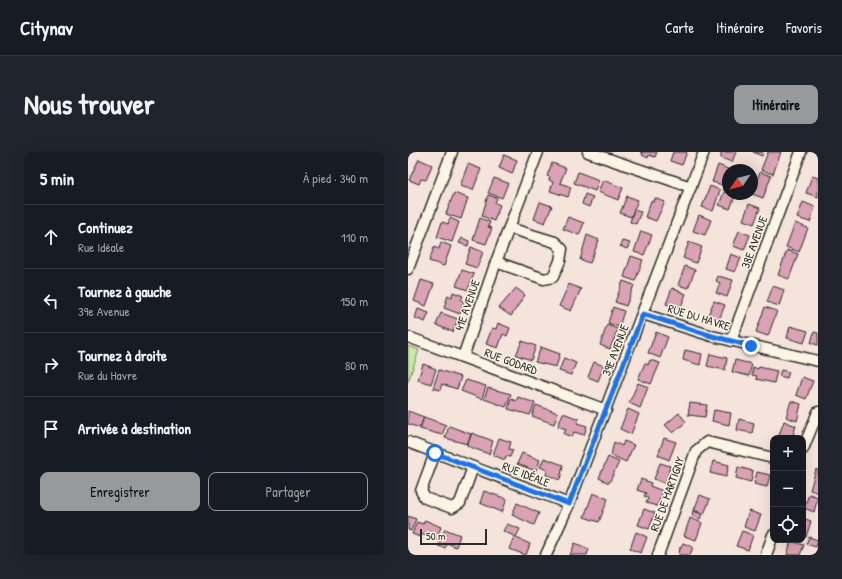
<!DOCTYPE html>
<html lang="fr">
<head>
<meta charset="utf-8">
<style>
  :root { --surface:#171b24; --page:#20242c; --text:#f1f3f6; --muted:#9ea1a6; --line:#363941; --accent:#98999b }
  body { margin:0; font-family:"Patrick Hand",sans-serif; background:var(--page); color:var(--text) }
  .controls { position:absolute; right:12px; bottom:12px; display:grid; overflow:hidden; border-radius:8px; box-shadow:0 4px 16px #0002 }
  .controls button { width:36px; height:36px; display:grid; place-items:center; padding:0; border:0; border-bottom:1px solid var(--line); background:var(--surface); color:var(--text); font:20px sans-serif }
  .compass { position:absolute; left:314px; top:12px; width:36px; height:36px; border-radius:50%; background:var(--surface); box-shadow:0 4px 16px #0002; rotate:235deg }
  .scale { position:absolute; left:12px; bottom:10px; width:67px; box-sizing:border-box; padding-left:4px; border:2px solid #2b2b2b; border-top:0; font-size:11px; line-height:14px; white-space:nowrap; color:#2b2b2b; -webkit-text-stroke:3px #fcf5e5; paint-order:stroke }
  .stop { position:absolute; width:12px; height:12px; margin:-9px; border:3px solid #1a73e8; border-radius:50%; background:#fff }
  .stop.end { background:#1a73e8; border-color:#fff; box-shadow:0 1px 4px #0008 }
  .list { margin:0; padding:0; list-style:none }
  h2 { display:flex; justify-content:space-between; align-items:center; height:52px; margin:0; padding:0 16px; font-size:17px }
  h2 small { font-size:13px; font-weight:400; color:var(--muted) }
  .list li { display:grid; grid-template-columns:26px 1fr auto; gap:12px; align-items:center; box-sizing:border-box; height:64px; padding:0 16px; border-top:1px solid var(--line) }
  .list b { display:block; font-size:15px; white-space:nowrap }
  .list p { margin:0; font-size:13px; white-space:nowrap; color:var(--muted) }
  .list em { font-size:13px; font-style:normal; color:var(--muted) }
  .actions { display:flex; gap:8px; padding:12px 16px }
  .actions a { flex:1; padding:9px 0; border:1px solid var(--accent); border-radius:8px; text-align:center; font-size:14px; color:var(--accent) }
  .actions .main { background:var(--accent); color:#111 }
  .icon { flex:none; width:22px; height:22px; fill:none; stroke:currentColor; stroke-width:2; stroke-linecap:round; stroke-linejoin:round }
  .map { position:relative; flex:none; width:410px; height:403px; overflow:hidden; border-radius:8px }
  header { display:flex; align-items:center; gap:24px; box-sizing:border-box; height:56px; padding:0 20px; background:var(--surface); border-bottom:1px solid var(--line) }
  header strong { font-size:19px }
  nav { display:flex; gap:22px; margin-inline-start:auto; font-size:14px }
  .intro { display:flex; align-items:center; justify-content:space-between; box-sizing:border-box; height:96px; padding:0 24px }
  h1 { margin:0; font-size:28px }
  .button { padding:10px 18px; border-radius:8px; background:var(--accent); color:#111; font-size:14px; font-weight:700 }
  main { display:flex; gap:24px; padding:0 24px }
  aside { flex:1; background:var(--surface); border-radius:8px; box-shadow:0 4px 16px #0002 }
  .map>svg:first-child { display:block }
  .green { fill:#c5eaa4; stroke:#788a68 }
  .building { fill:#daa2b4; stroke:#2b2b2b }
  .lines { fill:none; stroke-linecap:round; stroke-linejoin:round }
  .minor-casing { stroke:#2b2b2b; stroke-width:13 }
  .minor { stroke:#fcf5e5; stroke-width:10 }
  .route { stroke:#1a73e8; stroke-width:5 }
  .labels { text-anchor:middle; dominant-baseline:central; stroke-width:3; stroke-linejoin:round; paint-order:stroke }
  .street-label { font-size:12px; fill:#2b2b2b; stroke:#fcf5e5 }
</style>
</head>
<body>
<header>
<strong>Citynav</strong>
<nav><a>Carte</a><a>Itinéraire</a><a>Favoris</a></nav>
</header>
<div class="intro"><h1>Nous trouver</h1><a class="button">Itinéraire</a></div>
<main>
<aside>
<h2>5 min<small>À pied · 340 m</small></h2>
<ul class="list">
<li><svg class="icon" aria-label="ahead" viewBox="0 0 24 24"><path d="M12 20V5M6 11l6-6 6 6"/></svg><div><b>Continuez</b><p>Rue Idéale</p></div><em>110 m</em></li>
<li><svg class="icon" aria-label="left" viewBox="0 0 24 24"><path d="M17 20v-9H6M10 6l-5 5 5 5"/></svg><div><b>Tournez à gauche</b><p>39e Avenue</p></div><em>150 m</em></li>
<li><svg class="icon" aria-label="right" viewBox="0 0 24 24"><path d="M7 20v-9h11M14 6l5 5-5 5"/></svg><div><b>Tournez à droite</b><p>Rue du Havre</p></div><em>80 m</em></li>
<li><svg class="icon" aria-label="arrive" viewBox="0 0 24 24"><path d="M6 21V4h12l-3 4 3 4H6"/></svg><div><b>Arrivée à destination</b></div></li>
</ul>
<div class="actions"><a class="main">Enregistrer</a><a>Partager</a></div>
</aside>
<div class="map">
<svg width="410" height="403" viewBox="0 0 410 403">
  <rect width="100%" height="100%" fill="#f5e4db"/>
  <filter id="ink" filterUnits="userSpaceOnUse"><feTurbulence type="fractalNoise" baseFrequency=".025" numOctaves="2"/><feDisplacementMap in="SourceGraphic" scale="8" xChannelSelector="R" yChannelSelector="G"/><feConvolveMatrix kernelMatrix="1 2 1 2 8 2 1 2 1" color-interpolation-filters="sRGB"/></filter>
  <g filter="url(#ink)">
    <!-- green -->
    <polygon class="green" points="0,194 11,198 0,230"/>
    <!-- building -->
    <g class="building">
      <polygon points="232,0 249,0 247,5 241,3 240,6 234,3 235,1"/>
      <polygon points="265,0 279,0 274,13 262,9"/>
      <polygon points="313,0 328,0 324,10 313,6"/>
      <polygon points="345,0 355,0 354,4"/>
      <polygon points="360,0 373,0 365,22 353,18"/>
      <polygon points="96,3 109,8 104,22 91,16"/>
      <polygon points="11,7 24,13 18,28 13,27 11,32 1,28"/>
      <polygon points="144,11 158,16 152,31 163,35 160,45 142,39 145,30 141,28 142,25 139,24"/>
      <polygon points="60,12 73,17 65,38 52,34"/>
      <polygon points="310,13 320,17 315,33 304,30"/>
      <polygon points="170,20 191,28 187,39 166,31"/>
      <polygon points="352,20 363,24 355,46 344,42"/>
      <polygon points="404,24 410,26 410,45 398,41"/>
      <polygon points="86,26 100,31 94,46 80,41"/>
      <polygon points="195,28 215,36 210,48 190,40"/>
      <polygon points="318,32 320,33 320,40 315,38"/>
      <polygon points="302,34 312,38 305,59 294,55"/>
      <polygon points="316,40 327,44 322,57 311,53"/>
      <polygon points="46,41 60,46 53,67 38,62"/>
      <polygon points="177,42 185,45 181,55 174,52"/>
      <polygon points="80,43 89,46 87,51 92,53 86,69 74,64"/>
      <polygon points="219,44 230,48 223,65 212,61"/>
      <polygon points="247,46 257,50 248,69 237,65 243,49 246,50"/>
      <polygon points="132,50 144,54 137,71 126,67"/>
      <polygon points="395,50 407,55 402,70 389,66"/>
      <polygon points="341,52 352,56 346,72 335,68"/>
      <polygon points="226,58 233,60 228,72 222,70"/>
      <polygon points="291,63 303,68 297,83 285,79"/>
      <polygon points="160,65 176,71 171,83 155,77"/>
      <polygon points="42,66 51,70 44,90 29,85 34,70 40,72"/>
      <polygon points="72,66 82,70 80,75 84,76 78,92 65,88"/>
      <polygon points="387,71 400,76 391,100 378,95"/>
      <polygon points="233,79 244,83 236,103 226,100"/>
      <polygon points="331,79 342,83 336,98 325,94"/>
      <polygon points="179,83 191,88 182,111 172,108"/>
      <polygon points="54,86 61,89 60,94 51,91"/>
      <polygon points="214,89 222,91 219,97 212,94"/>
      <polygon points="33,90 43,94 36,114 21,109 26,95 31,97"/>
      <polygon points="281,90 294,95 288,111 275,106"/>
      <polygon points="63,95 75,100 69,116 57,112"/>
      <polygon points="379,98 390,102 381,127 370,123"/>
      <polygon points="323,102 333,106 327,120 318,117"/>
      <polygon points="223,104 235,108 227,129 216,125"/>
      <polygon points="277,114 287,118 280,136 270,133"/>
      <polygon points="54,118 66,122 60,138 48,134"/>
      <polygon points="310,124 325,128 319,145 308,141 312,131 308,129"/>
      <polygon points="13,128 26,132 18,154 6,149"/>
      <polygon points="215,129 226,133 218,154 207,150"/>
      <polygon points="161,132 173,137 163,159 151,154"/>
      <polygon points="365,134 376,138 371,154 359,150"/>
      <polygon points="108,136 117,143 103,164 91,156"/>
      <polygon points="264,136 278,142 272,157 258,152"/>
      <polygon points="45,140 55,144 53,148 56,149 52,162 36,156 40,143 44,145"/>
      <polygon points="306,149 317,153 311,168 300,163"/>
      <polygon points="205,155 216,159 211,175 200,171"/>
      <polygon points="357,155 369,159 360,184 348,180"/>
      <polygon points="10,157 21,161 17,170 7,166"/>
      <polygon points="33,161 50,167 45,180 28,173"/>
      <polygon points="90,171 102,176 99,184 95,182 90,196 78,192 84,176 88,177"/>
      <polygon points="199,173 210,177 202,197 192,193"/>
      <polygon points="382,174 400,179 396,191 379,186"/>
      <polygon points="248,180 260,185 252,206 240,201"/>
      <polygon points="406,180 410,181 410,193 403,191"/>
      <polygon points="114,189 128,194 123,208 108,203"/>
      <polygon points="133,195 152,202 148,215 127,210"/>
      <polygon points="277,198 294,202 292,213 275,208"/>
      <polygon points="302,202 319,206 317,218 299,214"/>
      <polygon points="156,206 168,211 163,223 151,219"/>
      <polygon points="242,208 252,211 243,232 230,227 237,211 240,213"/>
      <polygon points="327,208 344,212 341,224 324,220"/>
      <polygon points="186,210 196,214 190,229 180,225"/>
      <polygon points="15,212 28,217 23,232 10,228"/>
      <polygon points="345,215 350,217 351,215 369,219 366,231 348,227 349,224 344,223"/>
      <polygon points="31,218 53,225 49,237 34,232 32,238 25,236"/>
      <polygon points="373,218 381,220 379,226 371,224"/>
      <polygon points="394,225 405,229 398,247 388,243"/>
      <polygon points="58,228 78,234 74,247 53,239"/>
      <polygon points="230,231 240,235 232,256 221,251"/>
      <polygon points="80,236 103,242 98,255 76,247"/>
      <polygon points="110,245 127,251 122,263 100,257 103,247 108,249"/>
      <polygon points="383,249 393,252 389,269 378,265"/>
      <polygon points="282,251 299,253 297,265 280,263"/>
      <polygon points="128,253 150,261 146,272 124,264"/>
      <polygon points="220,257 231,262 223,282 212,277"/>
      <polygon points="306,258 323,261 321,273 304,269"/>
      <polygon points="0,259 16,265 12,276 0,272"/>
      <polygon points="155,261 171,267 169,271 179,274 176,283 166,280 164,285 156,282 158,277 150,274"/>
      <polygon points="271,261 278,270 265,281 257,273"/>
      <polygon points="16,265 38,273 34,283 12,277"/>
      <polygon points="331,267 346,271 344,281 329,278"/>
      <polygon points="376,269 388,274 384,286 370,286"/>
      <polygon points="41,274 63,282 59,292 37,286"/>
      <polygon points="64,281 85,289 81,302 59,294"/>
      <polygon points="91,286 103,290 101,297 105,298 102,305 98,304 97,308 85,303"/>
      <polygon points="256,286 268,290 261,308 250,303"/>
      <polygon points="216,289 226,293 218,310 203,303 206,290 214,294"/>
      <polygon points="114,301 132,308 128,319 109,312"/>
      <polygon points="200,305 211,310 201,331 191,326"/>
      <polygon points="136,306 155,313 152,328 138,323 139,318 132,315"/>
      <polygon points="305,309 321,313 318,325 302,321"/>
      <polygon points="252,311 262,314 258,332 246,327"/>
      <polygon points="330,315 345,319 343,330 328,326"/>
      <polygon points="408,317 410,318 410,341 402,338"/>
      <polygon points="349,320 362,323 359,335 346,332"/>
      <polygon points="233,327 243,331 242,334 255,339 249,354 238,351 240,346 236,344 238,341 229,338"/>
      <polygon points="76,339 99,347 94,360 72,351"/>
      <polygon points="185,341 200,347 191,370 176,365"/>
      <polygon points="401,342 410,345 406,360 396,356"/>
      <polygon points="292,343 302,347 296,362 286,358"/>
      <polygon points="109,351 131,361 126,373 104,363"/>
      <polygon points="236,357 247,361 241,377 230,373"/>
      <polygon points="285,359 294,362 292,367 284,364"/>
      <polygon points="341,359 353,363 347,379 336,375"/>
      <polygon points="0,364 8,367 3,379 0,378"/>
      <polygon points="282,366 294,371 288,388 276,384"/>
      <polygon points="395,366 403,369 398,385 395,384"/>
      <polygon points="17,368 33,375 28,388 13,382 12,385 4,382 9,370 15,372"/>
      <polygon points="99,372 112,377 108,385 95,379"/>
      <polygon points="37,377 52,383 48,395 39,391 37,396 30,394"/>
      <polygon points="334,379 345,383 340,398 328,394"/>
      <polygon points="228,380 239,385 233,401 222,397"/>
      <polygon points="106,385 122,392 118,403 101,397"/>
      <polygon points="401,385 410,388 408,395 398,392"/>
      <polygon points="383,389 396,393 392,403 379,403"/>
      <polygon points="167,391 181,397 179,403 162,403"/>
      <polygon points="275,391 285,395 282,403 271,403 272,395 273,395"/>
    </g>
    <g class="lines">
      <defs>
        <g id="minor">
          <polyline points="180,0 283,35"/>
          <polyline points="88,110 136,127 145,125 152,109 154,97 147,90 101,76"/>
          <polyline points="0,117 44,0"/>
          <polyline points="235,162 304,184 410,209"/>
          <polyline points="0,185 198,258"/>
          <polyline points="323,189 393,0"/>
          <polyline points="55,205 88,110 130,0"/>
          <polyline points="0,290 161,352"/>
          <polyline points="395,297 410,260"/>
          <polyline points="27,301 13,339 17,346 44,356 52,351 65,315"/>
          <polyline points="138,403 161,352 296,0"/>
          <polyline points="250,403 288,299 299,290 365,306"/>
          <polyline points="358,403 365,383"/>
        </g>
      </defs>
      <!-- minor casing -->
      <use href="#minor" class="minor-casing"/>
      <!-- minor -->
      <use href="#minor" class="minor"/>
    </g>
  </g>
  <g class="lines" filter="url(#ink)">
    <!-- route -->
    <polyline class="route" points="27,301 161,352 235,162 304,184 343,194"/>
  </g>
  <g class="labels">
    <!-- street labels -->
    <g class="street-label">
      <text transform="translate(346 90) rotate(-70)">38E AVENUE</text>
      <text transform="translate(59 153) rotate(-71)">41E AVENUE</text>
      <text transform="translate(291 165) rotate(17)">RUE DU HAVRE</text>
      <text transform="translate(207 198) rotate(-69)">39E AVENUE</text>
      <text transform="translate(103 209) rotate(20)">RUE GODARD</text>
      <text transform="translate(118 322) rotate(21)">RUE IDÉALE</text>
      <text transform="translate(259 342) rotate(-70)">RUE DE MARTIGNY</text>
    </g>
  </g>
</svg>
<div class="controls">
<button>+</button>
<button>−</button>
<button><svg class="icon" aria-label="locate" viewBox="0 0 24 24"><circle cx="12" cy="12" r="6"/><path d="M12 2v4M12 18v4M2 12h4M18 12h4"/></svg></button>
</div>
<svg class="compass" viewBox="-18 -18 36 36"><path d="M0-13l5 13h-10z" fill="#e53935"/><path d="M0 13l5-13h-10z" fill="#9ea1a6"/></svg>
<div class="scale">50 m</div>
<div class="stop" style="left:27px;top:301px"></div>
<div class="stop end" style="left:343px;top:194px"></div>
</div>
</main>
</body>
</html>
